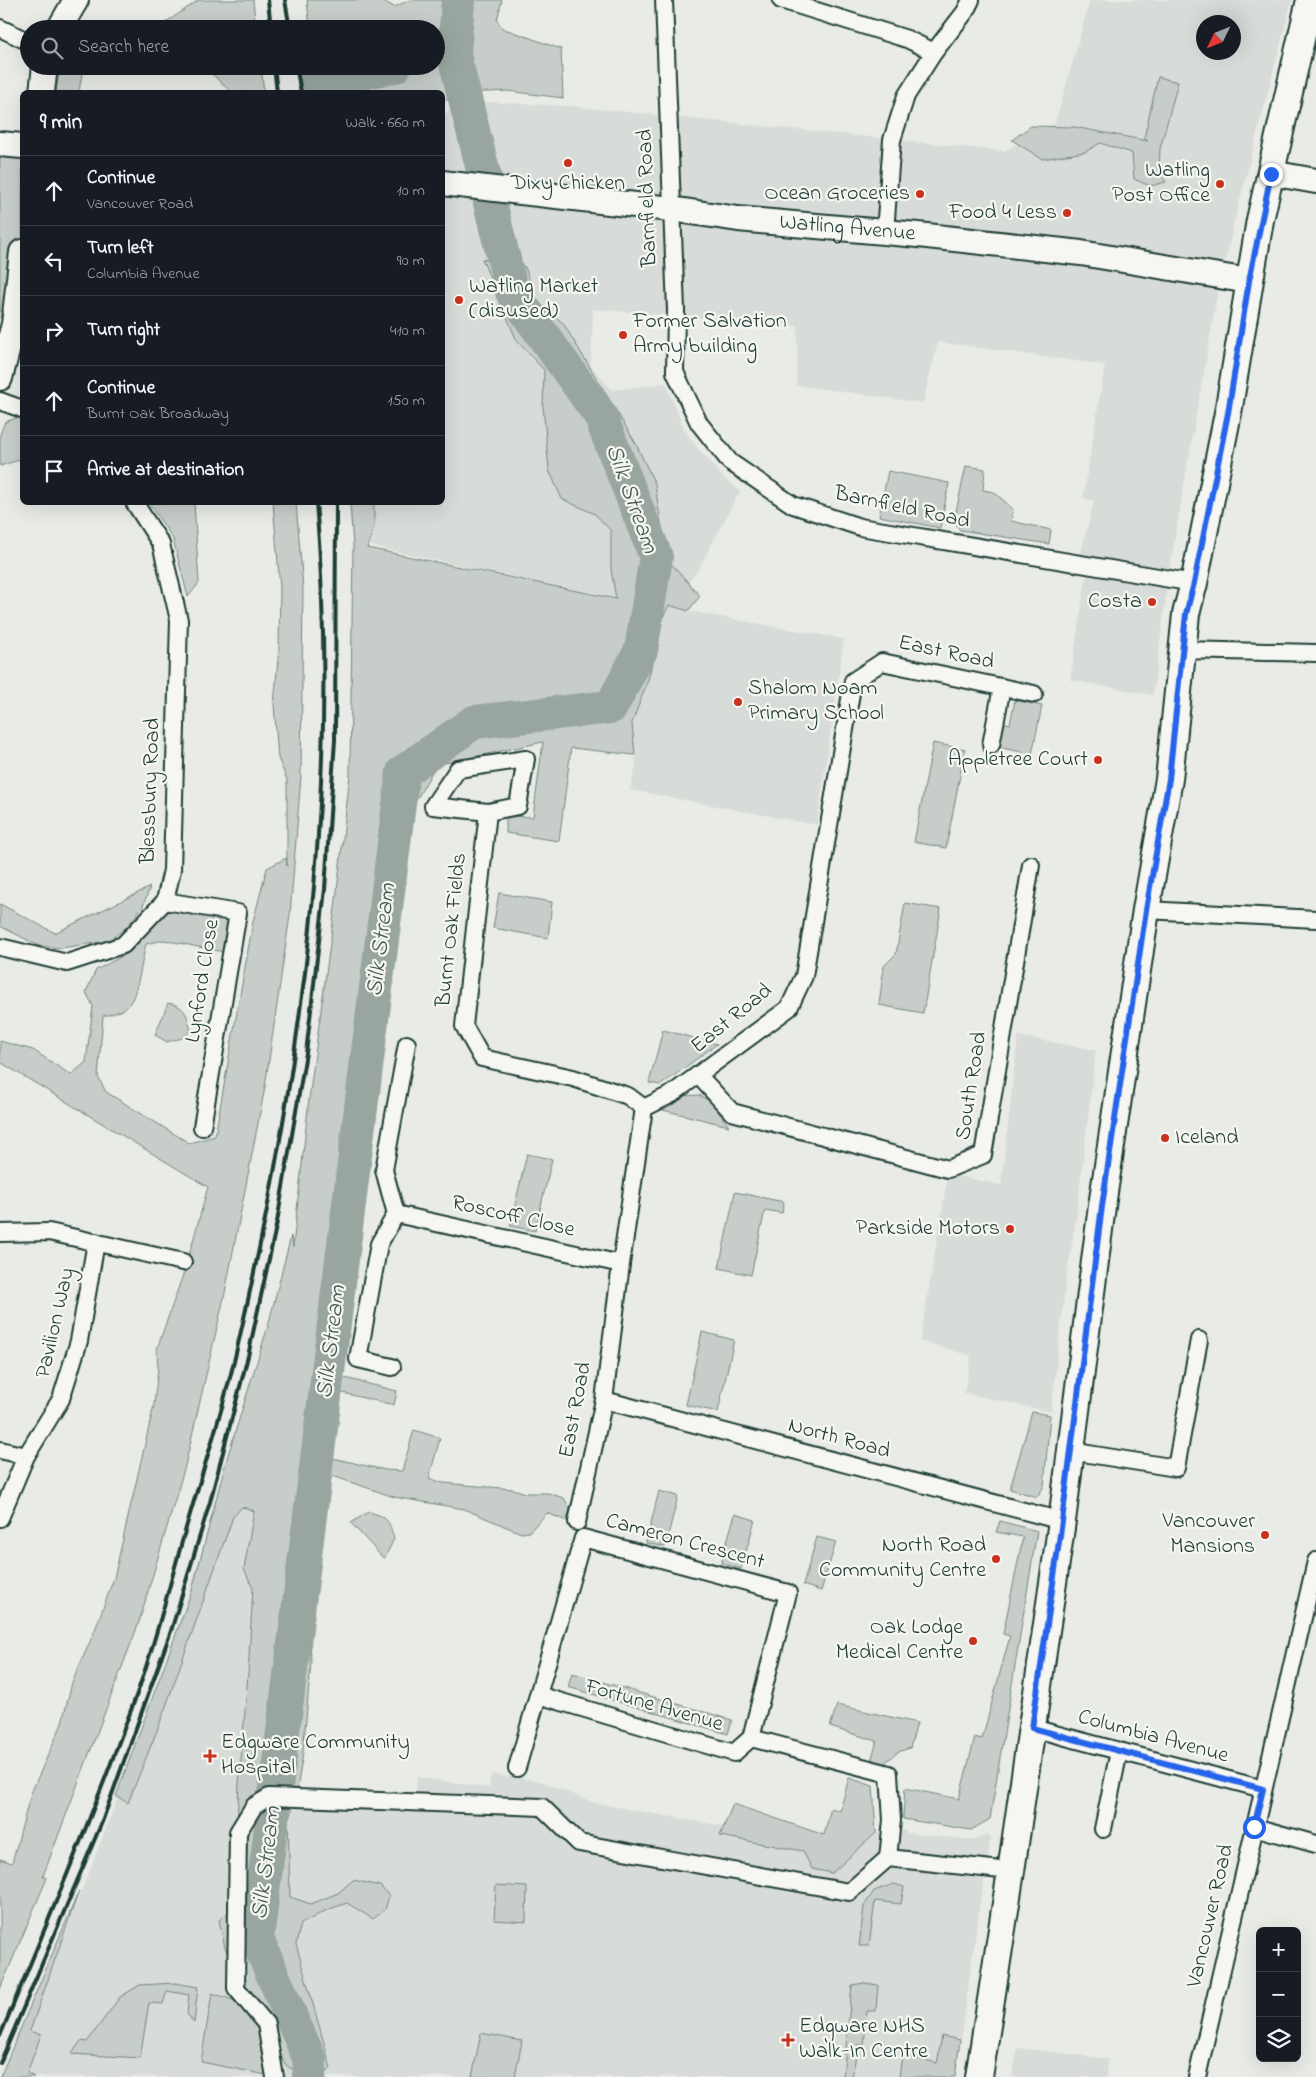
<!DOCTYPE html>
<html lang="en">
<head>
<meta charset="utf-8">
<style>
  :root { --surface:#171b24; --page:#20242c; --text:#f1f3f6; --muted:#9ea1a6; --line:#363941 }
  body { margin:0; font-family:"Indie Flower",sans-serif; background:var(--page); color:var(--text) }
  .controls { position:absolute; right:15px; bottom:15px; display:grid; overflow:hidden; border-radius:8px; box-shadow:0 5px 20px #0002 }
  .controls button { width:45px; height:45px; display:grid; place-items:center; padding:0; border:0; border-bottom:1px solid var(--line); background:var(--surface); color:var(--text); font:25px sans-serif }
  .compass { position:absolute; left:1196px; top:15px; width:45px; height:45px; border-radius:50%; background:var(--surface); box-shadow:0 5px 20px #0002; rotate:227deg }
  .stop { position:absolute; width:15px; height:15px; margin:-11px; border:4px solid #2563eb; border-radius:50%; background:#fff }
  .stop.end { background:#2563eb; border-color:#fff; box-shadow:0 1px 5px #0008 }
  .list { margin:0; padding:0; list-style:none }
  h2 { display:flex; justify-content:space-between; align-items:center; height:65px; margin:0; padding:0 20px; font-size:21px }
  h2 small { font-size:16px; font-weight:400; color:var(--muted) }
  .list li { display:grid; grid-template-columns:32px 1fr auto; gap:15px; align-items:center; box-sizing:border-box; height:70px; padding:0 20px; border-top:1px solid var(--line) }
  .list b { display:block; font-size:19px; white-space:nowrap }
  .list p { margin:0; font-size:16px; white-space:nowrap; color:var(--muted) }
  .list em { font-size:16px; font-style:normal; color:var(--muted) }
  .icon { flex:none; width:28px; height:28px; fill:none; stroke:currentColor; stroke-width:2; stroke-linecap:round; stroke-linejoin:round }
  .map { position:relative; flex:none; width:1316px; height:2077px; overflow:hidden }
  .search { position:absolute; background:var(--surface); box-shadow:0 5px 20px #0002; left:20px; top:20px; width:425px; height:55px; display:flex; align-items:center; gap:12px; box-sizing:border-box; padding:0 18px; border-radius:28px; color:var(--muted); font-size:19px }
  .panel { position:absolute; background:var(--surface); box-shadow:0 5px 20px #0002; left:20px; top:90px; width:425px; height:415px; border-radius:8px }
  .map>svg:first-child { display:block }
  .built { fill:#d8dcd8; fill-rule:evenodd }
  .green { fill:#c7cec9; stroke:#73867e }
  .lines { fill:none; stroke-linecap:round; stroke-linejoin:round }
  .river { stroke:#99a6a0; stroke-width:34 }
  .street-casing { stroke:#1f3d34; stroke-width:20 }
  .secondary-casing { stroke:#1f3d34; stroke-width:28 }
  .primary-casing { stroke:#1f3d34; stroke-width:30 }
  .street { stroke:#f6f6f2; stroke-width:16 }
  .secondary { stroke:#f6f6f2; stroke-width:24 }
  .primary { stroke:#f6f6f2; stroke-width:26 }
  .rail { stroke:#1f3d34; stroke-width:4 }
  .route { stroke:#2563eb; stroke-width:6 }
  .poi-dot { fill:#c8321e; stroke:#f6f6f2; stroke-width:2 }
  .labels { text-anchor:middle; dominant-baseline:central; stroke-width:4.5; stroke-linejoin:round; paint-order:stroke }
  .poi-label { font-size:22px; fill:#1f3d34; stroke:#f6f6f2; text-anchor:end }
  .street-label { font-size:22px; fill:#1f3d34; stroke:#f6f6f2 }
  .water-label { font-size:24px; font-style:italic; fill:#445c54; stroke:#f6f6f2 }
</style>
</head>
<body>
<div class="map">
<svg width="1316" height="2077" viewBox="0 0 1316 2077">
  <rect width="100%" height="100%" fill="#e9ebe7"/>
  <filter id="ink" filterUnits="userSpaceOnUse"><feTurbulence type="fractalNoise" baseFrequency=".02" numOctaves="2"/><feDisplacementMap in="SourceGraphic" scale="10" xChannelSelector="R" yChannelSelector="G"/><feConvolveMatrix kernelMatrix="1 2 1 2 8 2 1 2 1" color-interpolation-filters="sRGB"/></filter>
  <g filter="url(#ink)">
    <!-- built -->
    <g class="built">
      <path d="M1090 0H1292L1235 219 1216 302 1171 560 1153 695 1070 680 1088 565 1078 564 1094 501 1083 498 1105 365 938 342 923 403 796 385 798 326 593 309 591 366 612 390 666 383 683 427 696 446 724 478 740 491 698 570 669 605 688 611 844 639 817 825 630 790 636 765 632 723 648 680 616 599 352 542 349 503 442 502V117L453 107 488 102 570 106 1004 151 1055 124ZM1204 22H1234V52H1204Z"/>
      <polygon points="1018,1036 1096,1050 1076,1219 1066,1280 1051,1412 964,1393 971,1356 920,1341 948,1174 1001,1185"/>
      <polygon points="235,1449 301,1475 285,1795 416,1793 417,1777 489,1788 491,1774 540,1781 595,1803 857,1850 876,1833 900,1827 907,1833 963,1839 977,1839 987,1835 991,1838 980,1903 956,2077 6,2077 34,2013 141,1738"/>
      <polygon points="1018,2048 1108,2059 1107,2077 1012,2077"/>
    </g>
    <!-- green -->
    <g class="green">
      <polygon points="199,0 253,0 256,29 162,29 162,25"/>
      <polygon points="307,0 381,0 394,7 410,0 502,0 497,20 502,28 561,49 563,98 508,91 468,93 443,101 442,92 377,92 348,83 334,92 316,92 314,66 436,66 436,29 310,29"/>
      <polygon points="60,66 83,66 79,92 56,92"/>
      <polygon points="197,66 261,66 264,92 231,92 213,75"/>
      <polygon points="1158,77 1178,82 1160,149 1159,172 1166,182 1150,186 1134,179 1132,153 1100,143 1085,152 1042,159 1012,140 1031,126 1074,127 1148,141 1144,138"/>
      <polygon points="0,142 22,145 22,277 14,324 0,318"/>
      <path d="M482 259 525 267 536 300 563 323 635 442 655 484 660 518 670 562 700 596 688 611 669 605 664 615 648 680 632 723 635 755 571 748 559 841 506 833V816L533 817 543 742 436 765 414 804 323 1456 385 1470 402 1471 414 1430 440 1438 429 1478 443 1483 513 1489 526 1493H548L564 1498 570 1509 567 1521 547 1513 529 1532 521 1533 464 1509 394 1497 321 1472 316 1507 317 1537 310 1630 311 1663 303 1753 295 1802 288 1820 290 1897 311 1904 338 1893 353 1880 380 1886 389 1896 385 1910 373 1919 347 1903 327 1910 301 1924 296 1944 331 2068C329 2070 327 2072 324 2073 314 2077 292 2072 285 2064L225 1948 219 1920 233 1909 239 1783 248 1674 253 1588 244 1569 254 1511 242 1507 233 1517 160 1723 128 1803 116 1796 192 1591 225 1465 268 1326 291 1236 293 1247 309 1099 336 900 350 775 353 545 350 503H374V527L367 548 616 599 611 569V531L595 514 562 499 549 470 543 407 544 370 517 341Z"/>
      <polygon points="16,418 22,419 22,459 0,466 0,434 5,422"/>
      <polygon points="966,466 985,469 983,490 994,492 1013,509 1011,521 1051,530 1049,544 960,530 954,521"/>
      <polygon points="888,471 949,483 940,528 879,516"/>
      <polygon points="149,503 194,503 199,583 188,597 173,539"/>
      <path d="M273 503H296L303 588 301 776 290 915 265 1087 225 1293 185 1466 139 1622 43 1876 47 1878 0 1989V1859L12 1863 31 1793 61 1726 72 1683 95 1630 114 1578 154 1405 158 1368 157 1349 186 1266 208 1187 0 1062V1041L33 1050 71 1075 86 1062 93 1006 86 992 96 970 130 952 166 910 231 920 224 952 164 940 146 944C142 958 138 996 128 1005 122 1012 112 1014 103 1016L98 1077 106 1092 189 1143 215 1136 253 922 267 868 286 858 287 866V780L278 758 274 704 279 649 280 588Z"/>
      <polygon points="1015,700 1042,706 1032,754 997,747 1002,722 1010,724"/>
      <polygon points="933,743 965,749 946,848 914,842"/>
      <polygon points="150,887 143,906 128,926 108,941 61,948 39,946 0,926 0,904 55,933"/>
      <polygon points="499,893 552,902 548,938 493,928"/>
      <polygon points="905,903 941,909 923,1013 879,1005 884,966 896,954"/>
      <path d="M168 1003C186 1006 187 1015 191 1031L182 1038 167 1042 155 1035Z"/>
      <polygon points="663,1030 717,1044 661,1085 649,1083"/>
      <polygon points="699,1095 711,1102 729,1126 663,1110 681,1096"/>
      <polygon points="527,1154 552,1159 535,1231 510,1226"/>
      <polygon points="735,1192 784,1202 782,1213 765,1210 751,1275 719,1268"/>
      <polygon points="702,1332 734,1340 718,1412 686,1405"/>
      <polygon points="337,1376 397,1391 394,1405 334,1391"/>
      <polygon points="1032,1412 1050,1415 1044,1486 1037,1497 1010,1489"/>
      <polygon points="659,1491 678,1496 665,1547 646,1543"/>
      <path d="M368 1512C387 1516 389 1520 394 1539L384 1559 351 1523Z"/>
      <polygon points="735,1514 755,1520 741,1569 721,1563"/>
      <polygon points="1000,1521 1037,1531 990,1819 971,1830 903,1819 905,1788 959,1799 975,1737 982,1739 1010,1636 1003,1634 1023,1537 996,1532"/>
      <polygon points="817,1537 836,1542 821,1591 803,1585"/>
      <polygon points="572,1673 732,1720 728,1734 568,1687"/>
      <polygon points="837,1705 917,1723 910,1748 898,1752 883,1764 871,1761 877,1741 830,1727"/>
      <polygon points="849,1778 873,1786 876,1833 832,1873 812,1869 803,1851 720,1836 733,1804 824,1835 831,1808 840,1811"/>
      <polygon points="894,1884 904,1887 901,1904 875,1901 869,1946 859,1946 864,1906 874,1891"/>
      <polygon points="496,1885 527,1887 526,1922 494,1920"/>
      <polygon points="79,1891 30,2031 41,2035 27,2073 34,2077 0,2077"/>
      <polygon points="175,1983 198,1987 194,2023 187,2014 189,1995 167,1991 163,2004 149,2003 140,2058 71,2054 81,2041 87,2042 120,1997 140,1985"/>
      <polygon points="864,1983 878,1985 876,2011 867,2011 864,2045 858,2045 852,2077 843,2077 852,1985"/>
      <polygon points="212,1993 233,2000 251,2018 263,2039 267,2075 201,2062"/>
      <polygon points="481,2033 522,2041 515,2077 472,2077"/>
      <polygon points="942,2036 960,2040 955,2077 899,2077 902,2055 937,2063"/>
    </g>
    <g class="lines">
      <!-- river -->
      <g class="river">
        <polyline points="458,0 454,55 485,178"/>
        <polyline points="314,82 395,66"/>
        <polyline points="309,2077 310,2060 257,1939 403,772 474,722 611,707 641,650 656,557 600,415 512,292 490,203"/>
      </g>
      <defs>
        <g id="street">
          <polyline points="664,0 676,310 675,372 699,423 730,462 793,505 860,527 1194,583"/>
          <polyline points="781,0 907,39 934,52"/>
          <polyline points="0,28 29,42"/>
          <polyline points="885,232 892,140 906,96 934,52 965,12 971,0"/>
          <polyline points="0,401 22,409"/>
          <polyline points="1182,650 1316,653"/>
          <polyline points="991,745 1002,687"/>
          <polyline points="488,812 518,806 526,759 458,769 433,806 488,812 464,1026 482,1058 573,1078 628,1096 644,1108"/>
          <polyline points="165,901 238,913 202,1127"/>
          <polyline points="1146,910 1316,919"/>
          <polyline points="0,947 67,963 123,945 165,901 172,870 179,620 161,544 134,502"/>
          <polyline points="698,1075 732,1112 948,1169 983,1155 1031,865"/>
          <polyline points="396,1214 621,1264"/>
          <polyline points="0,1233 49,1232 183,1262"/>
          <polyline points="392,1367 358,1359 379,1244 396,1214 384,1170 407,1044"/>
          <polyline points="604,1400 1062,1521"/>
          <polyline points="0,1450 26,1456"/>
          <polyline points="1070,1451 1176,1468 1199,1340"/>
          <polyline points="0,1518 26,1456 61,1399 79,1341 96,1242"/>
          <polyline points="577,1522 604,1400 621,1264 644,1108 672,1094 789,1008 804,976 853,681 882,662 1034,694"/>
          <polyline points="538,1695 583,1538 788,1593 751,1738"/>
          <polyline points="1032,1728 1263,1789"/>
          <polyline points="517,1768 538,1695 734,1753 751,1738 889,1774 892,1820 888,1858"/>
          <polyline points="1254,1827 1316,1844"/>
          <polyline points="1103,1829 1119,1751"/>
          <polyline points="275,2077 266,2024 236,1988 238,1832 254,1806 269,1797 542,1807 579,1843 849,1892 888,1858 1011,1871"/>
          <path d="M1197 2077C1236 1905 1278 1733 1316 1561"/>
        </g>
        <g id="secondary">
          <polyline points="59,29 76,0"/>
          <polyline points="42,92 45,66"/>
          <polyline points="0,144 22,146"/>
          <polyline points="1271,173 1316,181"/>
          <path id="s1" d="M442 183 671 209 738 219 918 235 1081 253 1249 281"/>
          <polyline points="0,378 14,324 22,252"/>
        </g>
        <polyline id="primary" points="979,2077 1011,1871 1062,1521 1102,1206 1146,910 1169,779 1186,614 1194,583 1228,413 1260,220 1310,0"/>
      </defs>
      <!-- street casing -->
      <use href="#street" class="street-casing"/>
      <!-- secondary casing -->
      <use href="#secondary" class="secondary-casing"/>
      <!-- primary casing -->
      <use href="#primary" class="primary-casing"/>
      <!-- street -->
      <use href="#street" class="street"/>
      <!-- secondary -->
      <use href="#secondary" class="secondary"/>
      <!-- primary -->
      <use href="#primary" class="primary"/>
      <!-- rail -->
      <g class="rail">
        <polyline points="268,0 271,29"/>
        <polyline points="285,0 290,29"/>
        <polyline points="274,66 277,92"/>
        <polyline points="296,66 301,92"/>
        <path d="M0 2036C38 1946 76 1855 111 1763 121 1736 132 1709 141 1682 159 1629 172 1575 188 1521 204 1466 223 1410 236 1353 301 1075 341 788 316 502"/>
        <polyline points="0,2063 102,1822 171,1631 210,1502 248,1356 277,1222 306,1053 325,889 335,740 336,502"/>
      </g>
    </g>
  </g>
  <g class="lines" filter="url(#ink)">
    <!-- route -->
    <polyline class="route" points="1254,1827 1263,1789 1032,1728 1062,1521 1102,1206 1146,910 1169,779 1186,614 1194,583 1228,413 1249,281 1271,174"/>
  </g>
  <!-- markers -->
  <g class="poi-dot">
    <circle cx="568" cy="163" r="5"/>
    <circle cx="1220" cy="184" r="5"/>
    <circle cx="920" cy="194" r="5"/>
    <circle cx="1067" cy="213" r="5"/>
    <circle cx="459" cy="300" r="5"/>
    <circle cx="623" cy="335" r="5"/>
    <circle cx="1152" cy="602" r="5"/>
    <circle cx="738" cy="702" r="5"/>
    <circle cx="1098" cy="760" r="5"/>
    <circle cx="1165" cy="1138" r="5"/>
    <circle cx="1010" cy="1229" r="5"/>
    <circle cx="1265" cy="1535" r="5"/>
    <circle cx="996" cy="1559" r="5"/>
    <circle cx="973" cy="1641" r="5"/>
    <path d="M207.5 1748.5h5v5h5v5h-5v5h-5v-5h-5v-5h5z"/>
    <path d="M785.5 2032.5h5v5h5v5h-5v5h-5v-5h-5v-5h5z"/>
  </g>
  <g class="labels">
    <!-- poi labels -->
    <g class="poi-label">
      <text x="1210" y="171">Watling<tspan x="1210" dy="25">Post Office</tspan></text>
      <text x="568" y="184" text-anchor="middle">Dixy Chicken</text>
      <text x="910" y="194">Ocean Groceries</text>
      <text x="1057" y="213">Food 4 Less</text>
      <text x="469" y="287" text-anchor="start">Watling Market<tspan x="469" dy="25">(disused)</tspan></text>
      <text x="633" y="322" text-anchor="start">Former Salvation<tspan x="633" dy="25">Army building</tspan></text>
      <text x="1142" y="602">Costa</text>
      <text x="748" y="689" text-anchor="start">Shalom Noam<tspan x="748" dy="25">Primary School</tspan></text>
      <text x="1088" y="760">Appletree Court</text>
      <text x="1175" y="1138" text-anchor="start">Iceland</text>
      <text x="1000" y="1229">Parkside Motors</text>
      <text x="1255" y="1522">Vancouver<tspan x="1255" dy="25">Mansions</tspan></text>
      <text x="986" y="1546">North Road<tspan x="986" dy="25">Community Centre</tspan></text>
      <text x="963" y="1628">Oak Lodge<tspan x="963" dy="25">Medical Centre</tspan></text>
      <text x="221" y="1743" text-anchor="start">Edgware Community<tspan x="221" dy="25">Hospital</tspan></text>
      <text x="799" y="2027" text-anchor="start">Edgware NHS<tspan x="799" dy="25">Walk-In Centre</tspan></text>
    </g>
    <!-- street labels -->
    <g class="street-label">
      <text transform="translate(648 198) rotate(-92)">Barnfield Road</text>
      <text stroke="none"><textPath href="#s1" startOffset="408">Watling Avenue</textPath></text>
      <text transform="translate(902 508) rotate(12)">Barnfield Road</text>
      <text transform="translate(946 653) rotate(12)">East Road</text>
      <text transform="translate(151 791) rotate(-88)">Blessbury Road</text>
      <text transform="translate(452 930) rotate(-84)">Burnt Oak Fields</text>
      <text transform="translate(203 981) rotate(-81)">Lynford Close</text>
      <text transform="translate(732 1019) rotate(-39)">East Road</text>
      <text transform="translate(972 1086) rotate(-81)">South Road</text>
      <text transform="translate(513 1217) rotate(13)">Roscoff Close</text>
      <text transform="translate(56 1323) rotate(-77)">Pavilion Way</text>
      <text transform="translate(576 1410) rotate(-79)">East Road</text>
      <text transform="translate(839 1439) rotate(15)">North Road</text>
      <text transform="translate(685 1542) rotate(15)">Cameron Crescent</text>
      <text transform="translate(654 1706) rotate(16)">Fortune Avenue</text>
      <text transform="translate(1153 1737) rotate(15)">Columbia Avenue</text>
      <text transform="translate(1211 1916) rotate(-77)">Vancouver Road</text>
    </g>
    <!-- water labels -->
    <g class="water-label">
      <text transform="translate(631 499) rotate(70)">Silk Stream</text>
      <text transform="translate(382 940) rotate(-83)">Silk Stream</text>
      <text transform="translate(332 1342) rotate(-83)">Silk Stream</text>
      <text transform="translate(267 1863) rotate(-83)">Silk Stream</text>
    </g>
  </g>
</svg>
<div class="controls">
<button>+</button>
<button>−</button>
<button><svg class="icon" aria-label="layers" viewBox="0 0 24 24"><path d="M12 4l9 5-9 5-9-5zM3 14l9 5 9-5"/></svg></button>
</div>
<svg class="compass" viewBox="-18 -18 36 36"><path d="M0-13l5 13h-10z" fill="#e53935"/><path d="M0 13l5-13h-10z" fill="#9ea1a6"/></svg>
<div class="stop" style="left:1254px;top:1827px"></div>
<div class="stop end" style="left:1271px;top:174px"></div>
<div class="search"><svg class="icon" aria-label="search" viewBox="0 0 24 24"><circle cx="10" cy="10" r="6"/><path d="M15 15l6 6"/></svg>Search here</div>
<section class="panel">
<h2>9 min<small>Walk · 660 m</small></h2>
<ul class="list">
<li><svg class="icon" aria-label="ahead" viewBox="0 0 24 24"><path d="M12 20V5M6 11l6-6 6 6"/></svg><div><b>Continue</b><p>Vancouver Road</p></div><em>10 m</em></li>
<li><svg class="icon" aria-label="left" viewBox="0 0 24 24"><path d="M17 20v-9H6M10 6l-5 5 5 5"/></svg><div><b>Turn left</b><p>Columbia Avenue</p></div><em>90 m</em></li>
<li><svg class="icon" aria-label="right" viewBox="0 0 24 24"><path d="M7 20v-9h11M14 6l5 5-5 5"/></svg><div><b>Turn right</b></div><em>410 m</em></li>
<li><svg class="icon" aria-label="ahead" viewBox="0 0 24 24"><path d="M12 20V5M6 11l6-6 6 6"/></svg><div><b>Continue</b><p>Burnt Oak Broadway</p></div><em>150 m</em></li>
<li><svg class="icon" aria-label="arrive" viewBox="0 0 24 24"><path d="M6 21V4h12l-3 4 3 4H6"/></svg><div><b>Arrive at destination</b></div></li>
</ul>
</section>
</div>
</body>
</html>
